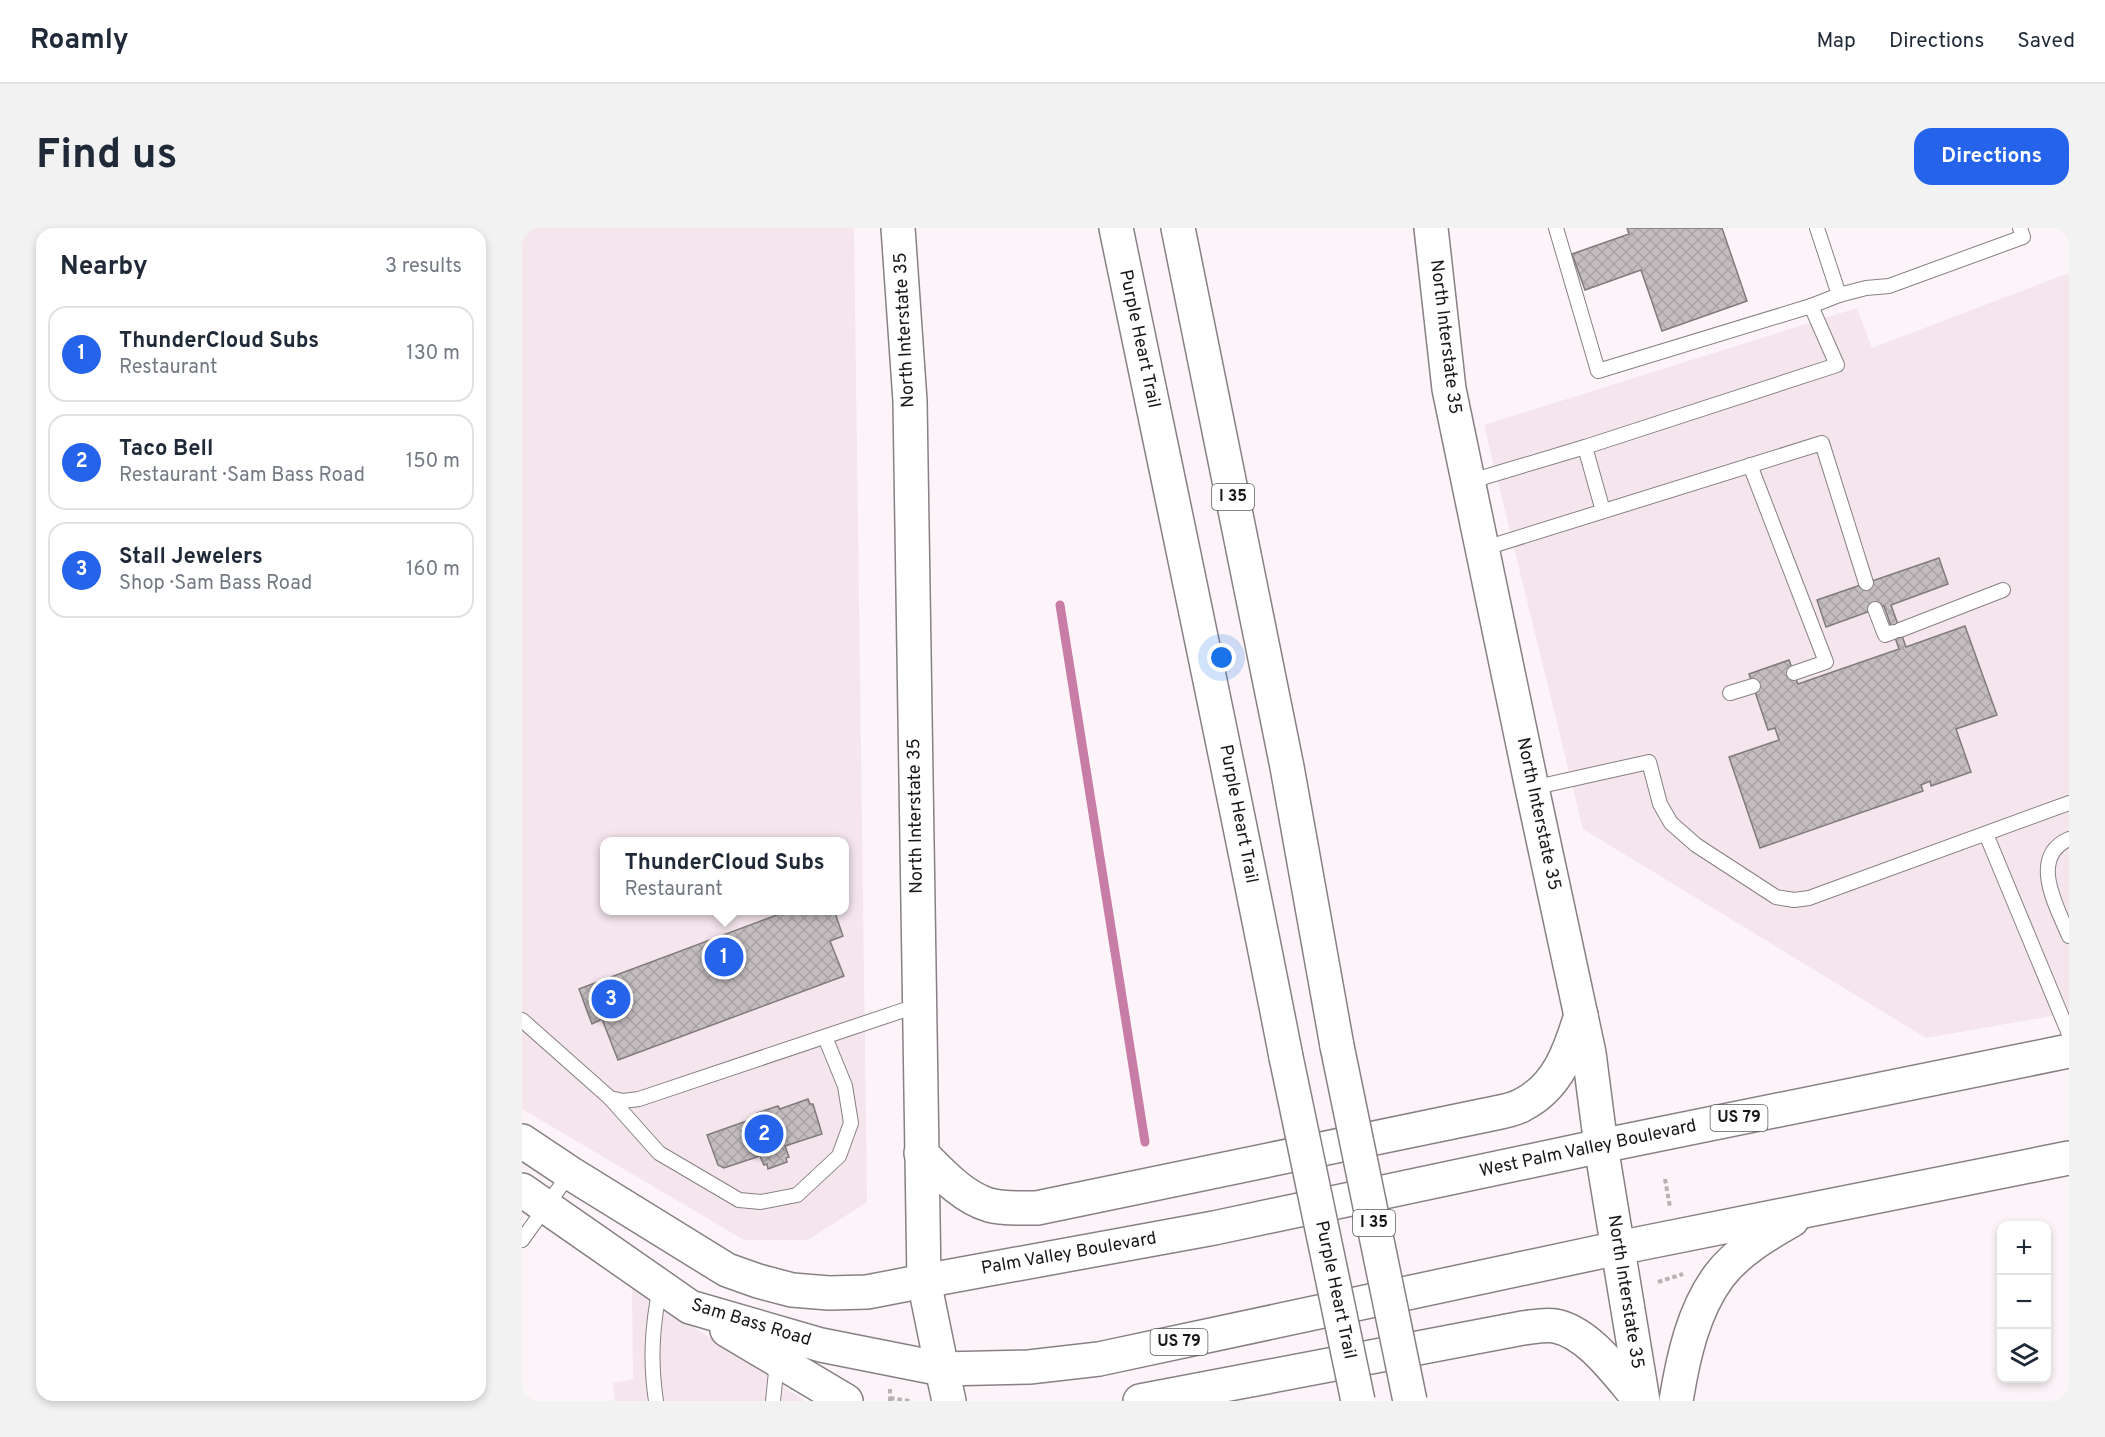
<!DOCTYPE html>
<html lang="en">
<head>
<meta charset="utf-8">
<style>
  :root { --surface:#fff; --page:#f2f2f3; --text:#1f2937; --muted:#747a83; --line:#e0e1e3; --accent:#2563eb }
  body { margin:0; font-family:Overpass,sans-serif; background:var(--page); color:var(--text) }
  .controls { position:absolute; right:18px; bottom:18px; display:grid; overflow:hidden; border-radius:12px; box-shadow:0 3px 9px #0003 }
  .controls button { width:54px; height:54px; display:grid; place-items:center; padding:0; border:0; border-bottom:2px solid var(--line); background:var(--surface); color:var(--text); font:30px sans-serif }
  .you { position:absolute; left:700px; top:430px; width:21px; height:21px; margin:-15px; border:4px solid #fff; border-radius:50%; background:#1a73e8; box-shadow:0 0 0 9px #1a73e833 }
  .badge { display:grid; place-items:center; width:39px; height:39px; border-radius:50%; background:var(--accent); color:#fff; font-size:20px; font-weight:700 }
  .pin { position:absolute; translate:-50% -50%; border:3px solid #fff; box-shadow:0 2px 6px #0006 }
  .popup { position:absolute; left:78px; top:609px; width:249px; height:78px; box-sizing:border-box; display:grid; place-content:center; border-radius:12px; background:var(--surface); filter:drop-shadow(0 2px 4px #0005); font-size:20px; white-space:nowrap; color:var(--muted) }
  .popup b { font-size:22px; color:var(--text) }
  .popup::after { content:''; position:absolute; left:50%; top:100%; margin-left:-12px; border:12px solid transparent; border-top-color:var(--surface) }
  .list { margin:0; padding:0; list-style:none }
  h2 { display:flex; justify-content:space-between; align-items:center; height:78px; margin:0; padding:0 24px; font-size:26px }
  h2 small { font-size:20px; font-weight:400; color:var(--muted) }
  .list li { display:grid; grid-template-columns:39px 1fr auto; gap:18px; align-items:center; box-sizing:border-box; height:96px; margin:0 12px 12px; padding:0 12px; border:2px solid var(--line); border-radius:18px }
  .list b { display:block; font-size:22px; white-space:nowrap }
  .list p { margin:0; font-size:20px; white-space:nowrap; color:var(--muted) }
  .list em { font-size:20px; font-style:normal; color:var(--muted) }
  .icon { flex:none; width:33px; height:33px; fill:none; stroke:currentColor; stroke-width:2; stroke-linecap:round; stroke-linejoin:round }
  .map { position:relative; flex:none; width:1547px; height:1173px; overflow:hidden; border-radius:18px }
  header { display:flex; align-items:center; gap:36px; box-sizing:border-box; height:84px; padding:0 30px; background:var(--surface); border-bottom:2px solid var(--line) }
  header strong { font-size:28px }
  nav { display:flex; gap:33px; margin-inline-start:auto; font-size:21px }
  .intro { display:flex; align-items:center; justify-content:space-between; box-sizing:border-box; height:144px; padding:0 36px }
  h1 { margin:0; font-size:42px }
  .button { padding:15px 27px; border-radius:18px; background:var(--accent); color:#fff; font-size:21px; font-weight:700 }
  main { display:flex; gap:36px; padding:0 36px }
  aside { flex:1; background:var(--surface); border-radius:18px; box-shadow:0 3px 9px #0003 }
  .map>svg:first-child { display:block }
  .built { fill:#f5e5ed; fill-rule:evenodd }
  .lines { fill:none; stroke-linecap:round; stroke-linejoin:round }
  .stream { stroke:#c87da6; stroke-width:9 }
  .building { fill:url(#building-cross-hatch); stroke:#817b7e; stroke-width:1.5 }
  .lane-casing { stroke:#878084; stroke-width:16 }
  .secondary-casing { stroke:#878084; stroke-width:36 }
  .highway-casing { stroke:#878084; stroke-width:36 }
  .path { stroke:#b7b1b4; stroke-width:4; stroke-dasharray:4.5 3; stroke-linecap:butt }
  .lane { stroke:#fff; stroke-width:14 }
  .secondary { stroke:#fff; stroke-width:33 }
  .highway { stroke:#fff; stroke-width:33 }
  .highway-bridge-casing { stroke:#878084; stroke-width:36; stroke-linecap:butt }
  .highway-bridge { stroke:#fff; stroke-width:33 }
  .labels { text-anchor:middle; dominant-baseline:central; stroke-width:5; stroke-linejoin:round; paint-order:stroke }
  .shield { fill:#fff; stroke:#5e5d5d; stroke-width:1.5 }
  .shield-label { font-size:16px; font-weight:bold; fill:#191718 }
  .street-label { font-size:18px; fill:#191718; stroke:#fff }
</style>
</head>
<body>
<header>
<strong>Roamly</strong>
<nav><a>Map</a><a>Directions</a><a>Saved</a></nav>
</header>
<div class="intro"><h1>Find us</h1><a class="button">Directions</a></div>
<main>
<aside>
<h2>Nearby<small>3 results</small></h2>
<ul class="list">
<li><span class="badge">1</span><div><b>ThunderCloud Subs</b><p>Restaurant</p></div><em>130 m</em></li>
<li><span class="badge">2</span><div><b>Taco Bell</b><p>Restaurant · Sam Bass Road</p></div><em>150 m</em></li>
<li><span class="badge">3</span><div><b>Stall Jewelers</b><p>Shop · Sam Bass Road</p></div><em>160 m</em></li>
</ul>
</aside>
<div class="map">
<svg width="1547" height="1173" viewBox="0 0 1547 1173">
  <defs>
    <pattern id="building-cross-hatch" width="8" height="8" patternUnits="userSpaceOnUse" patternTransform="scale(1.5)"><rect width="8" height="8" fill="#c4bdc0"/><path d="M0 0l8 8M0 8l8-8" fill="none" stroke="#a8a2a4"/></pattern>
  </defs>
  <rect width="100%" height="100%" fill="#fcf4f8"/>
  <!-- built -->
  <g class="built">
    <path d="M0 0H332L345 974 286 1012H222L0 881ZM82 614H322V682H82Z"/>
    <polygon points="1547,45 1547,785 1404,810 1061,601 962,197 1335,80 1350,120"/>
    <polygon points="110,1058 283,1173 93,1173 91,1155 111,1151"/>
  </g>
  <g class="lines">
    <!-- stream -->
    <polyline class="stream" points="538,377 623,914"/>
  </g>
  <!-- building -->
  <g class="building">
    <polygon points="1105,0 1200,0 1225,73 1140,103 1119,42 1063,62 1050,26 1107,6"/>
    <polygon points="1417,330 1426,356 1369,377 1384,419 1443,398 1475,487 1434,501 1449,544 1409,558 1408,553 1399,557 1401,563 1238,620 1207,529 1257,512 1253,500 1246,502 1227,446 1267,432 1276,456 1377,421 1362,378 1304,399 1295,372"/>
    <polygon points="268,682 312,682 321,708 308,713 322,748 96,832 80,791 70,796 57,761"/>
    <polygon points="286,871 288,876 291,876 300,906 263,918 267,929 264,930 265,934 246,941 245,936 242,937 238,928 202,940 196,937 185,907 236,889 235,885 256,878 258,881"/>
  </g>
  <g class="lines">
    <defs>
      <g id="lane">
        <polyline points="1317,67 1344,60 1367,58 1501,9 1498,0"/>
        <polyline points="1289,78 1317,67 1295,0"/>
        <polyline points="1063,219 1081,283"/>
        <polyline points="1228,237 1304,434 1272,445"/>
        <polyline points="946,254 1063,219 1315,137 1289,78 1076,143 1034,0"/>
        <polyline points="960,321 1300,215 1344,355"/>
        <polyline points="1353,381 1363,407 1371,404"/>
        <polyline points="1378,402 1481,362"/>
        <polyline points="1208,465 1231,458"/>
        <polyline points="1010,560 1127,534 1138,576 1149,595 1174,617 1254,669 1272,672 1287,670 1547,575"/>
        <polyline points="1464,606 1547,806"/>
        <path d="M1547 611C1506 629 1535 679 1547 708"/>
        <polyline points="0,792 88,870 101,873 117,871 397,777"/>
        <polyline points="88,870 137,925 217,972 239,974 275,967 317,928 329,895 323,858 303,809"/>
        <polyline points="0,1012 48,945"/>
        <path d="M134 1173C128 1133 130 1099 138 1059"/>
        <polyline points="251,1173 255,1134"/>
      </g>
      <g id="secondary">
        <polyline points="909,0 927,161 1010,560 1067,825 1079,918 1121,1173"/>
        <polyline points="0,913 48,945 205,1042 236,1053 270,1062 307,1065 345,1064 402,1053 388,173 376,0"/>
        <path d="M399 925C418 944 440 969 467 977 482 981 500 980 515 980L964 887C976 884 990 883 1000 877 1036 859 1048 823 1059 787"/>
        <polyline points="0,962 168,1079 299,1117 420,1141 427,1173"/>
        <polyline points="205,1102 324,1173"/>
        <path d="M618 1173 1001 1100C1011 1099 1023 1096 1033 1098 1067 1104 1097 1148 1119 1173"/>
      </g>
      <g id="highway">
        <path d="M594 0C651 276 710 552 764 829"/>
        <polyline points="656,0 765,539 815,818"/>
        <polyline points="1547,823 1079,918 692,1000 402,1053 420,1141 507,1139 577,1131 1096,1020 1547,930"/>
        <path d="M1154 1173C1161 1130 1171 1083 1197 1048 1216 1023 1244 1007 1270 992"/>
      </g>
    </defs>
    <!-- lane casing -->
    <use href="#lane" class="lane-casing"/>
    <!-- secondary casing -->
    <use href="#secondary" class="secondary-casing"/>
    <!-- highway casing -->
    <use href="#highway" class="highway-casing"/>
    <!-- path -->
    <g class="path">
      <polyline points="1143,951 1148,979"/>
      <polyline points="1136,1054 1161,1046"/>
      <polyline points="368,1170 388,1173"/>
      <polyline points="368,1173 368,1161"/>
    </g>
    <!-- lane -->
    <use href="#lane" class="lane"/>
    <!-- secondary -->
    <use href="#secondary" class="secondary"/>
    <!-- highway -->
    <use href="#highway" class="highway"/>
    <defs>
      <g id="highway-bridge">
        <polyline points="815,818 888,1173"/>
        <polyline points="764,829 836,1173"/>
      </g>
    </defs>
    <!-- highway-bridge casing -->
    <use href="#highway-bridge" class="highway-bridge-casing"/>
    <!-- highway-bridge -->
    <use href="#highway-bridge" class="highway-bridge"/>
  </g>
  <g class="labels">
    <!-- shield labels -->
    <g class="shield">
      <rect x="690" y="256" width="42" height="26" rx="4.5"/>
      <rect x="1188.5" y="877" width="57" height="26" rx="4.5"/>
      <rect x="831" y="982" width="42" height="26" rx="4.5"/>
      <rect x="628.5" y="1101" width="57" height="26" rx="4.5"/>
    </g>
    <g class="shield-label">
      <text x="711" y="269">I 35</text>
      <text x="1217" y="890">US 79</text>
      <text x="852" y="995">I 35</text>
      <text x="657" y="1114">US 79</text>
    </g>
    <!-- street labels -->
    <g class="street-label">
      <text transform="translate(383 102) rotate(-93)">North Interstate 35</text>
      <text transform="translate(923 109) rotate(83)">North Interstate 35</text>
      <text transform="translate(617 111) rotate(78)">Purple Heart Trail</text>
      <text transform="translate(716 586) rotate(79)">Purple Heart Trail</text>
      <text transform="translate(1016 586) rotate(78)">North Interstate 35</text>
      <text transform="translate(394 588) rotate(-91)">North Interstate 35</text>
      <text transform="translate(1066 921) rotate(-12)">West Palm Valley Boulevard</text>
      <text transform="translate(547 1026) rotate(-10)">Palm Valley Boulevard</text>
      <text transform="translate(813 1062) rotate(78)">Purple Heart Trail</text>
      <text transform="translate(1103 1064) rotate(81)">North Interstate 35</text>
      <text transform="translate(229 1095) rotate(17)">Sam Bass Road</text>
    </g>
  </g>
</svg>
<div class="controls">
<button>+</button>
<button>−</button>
<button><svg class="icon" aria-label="layers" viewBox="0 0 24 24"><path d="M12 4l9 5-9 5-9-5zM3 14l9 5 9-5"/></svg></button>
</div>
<div class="you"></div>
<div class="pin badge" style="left:202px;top:729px">1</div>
<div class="popup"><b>ThunderCloud Subs</b>Restaurant</div>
<div class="pin badge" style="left:242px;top:906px">2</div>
<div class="pin badge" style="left:89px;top:771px">3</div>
</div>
</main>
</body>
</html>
